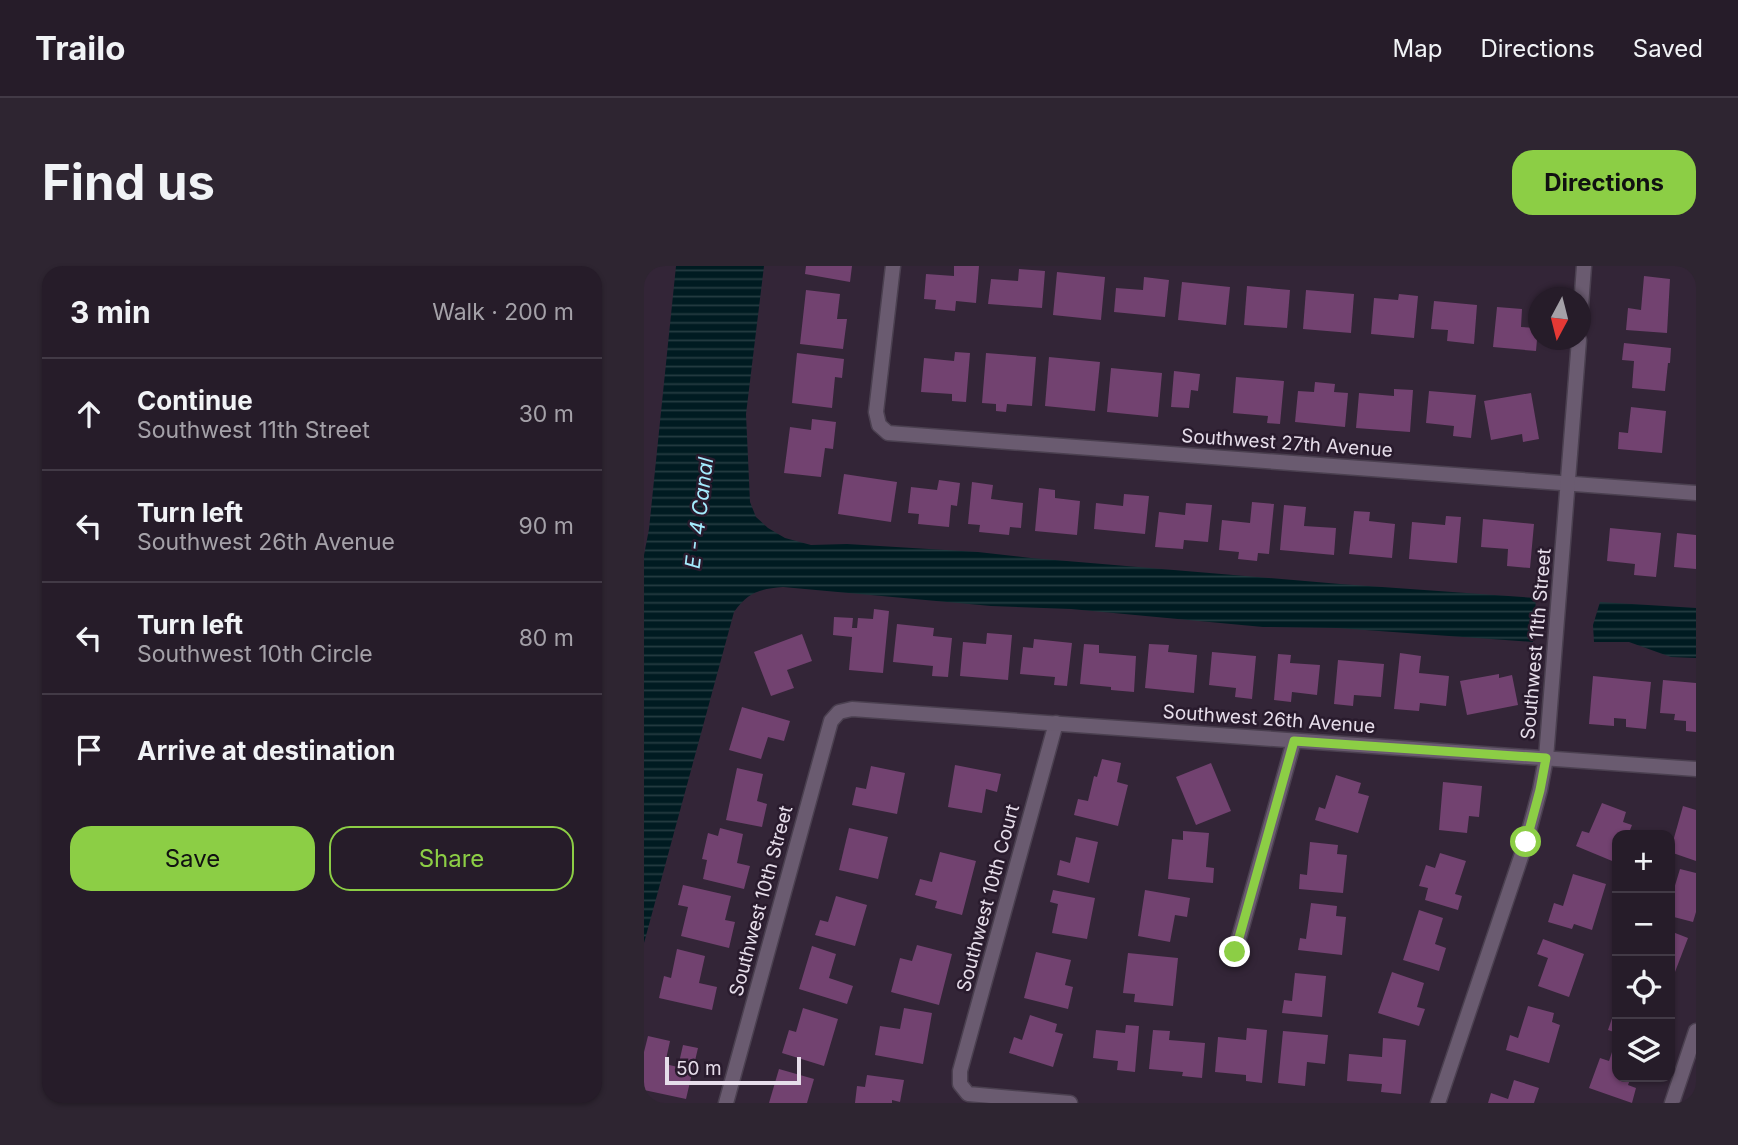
<!DOCTYPE html>
<html lang="en">
<head>
<meta charset="utf-8">
<style>
  :root { --surface:#261c29; --page:#2e2531; --text:#f1f3f6; --muted:#a4a1a8; --line:#423a46; --accent:#8cce45 }
  body { margin:0; font-family:Inter,sans-serif; background:var(--page); color:var(--text) }
  .controls { position:absolute; right:21px; bottom:21px; display:grid; overflow:hidden; border-radius:14px; box-shadow:0 2px 5px #0004 }
  .controls button { width:63px; height:63px; display:grid; place-items:center; padding:0; border:0; border-bottom:2px solid var(--line); background:var(--surface); color:var(--text); font:35px sans-serif }
  .compass { position:absolute; left:884px; top:21px; width:63px; height:63px; border-radius:50%; background:var(--surface); box-shadow:0 2px 5px #0004; rotate:187deg }
  .scale { position:absolute; left:21px; bottom:18px; width:136px; box-sizing:border-box; padding-left:7px; border:4px solid #e6ddea; border-top:0; font-size:19px; line-height:24px; white-space:nowrap; color:#e6ddea; -webkit-text-stroke:5px #291b2d; paint-order:stroke }
  .stop { position:absolute; width:21px; height:21px; margin:-16px; border:5px solid #8cce45; border-radius:50%; background:#fff }
  .stop.end { background:#8cce45; border-color:#fff; box-shadow:0 2px 7px #0008 }
  .list { margin:0; padding:0; list-style:none }
  h2 { display:flex; justify-content:space-between; align-items:center; height:91px; margin:0; padding:0 28px; font-size:30px }
  h2 small { font-size:23px; font-weight:400; color:var(--muted) }
  .list li { display:grid; grid-template-columns:46px 1fr auto; gap:21px; align-items:center; box-sizing:border-box; height:112px; padding:0 28px; border-top:2px solid var(--line) }
  .list b { display:block; font-size:26px; white-space:nowrap }
  .list p { margin:0; font-size:23px; white-space:nowrap; color:var(--muted) }
  .list em { font-size:23px; font-style:normal; color:var(--muted) }
  .actions { display:flex; gap:14px; padding:21px 28px }
  .actions a { flex:1; padding:16px 0; border:2px solid var(--accent); border-radius:21px; text-align:center; font-size:24px; color:var(--accent) }
  .actions .main { background:var(--accent); color:#111 }
  .icon { flex:none; width:38px; height:38px; fill:none; stroke:currentColor; stroke-width:2; stroke-linecap:round; stroke-linejoin:round }
  .map { position:relative; flex:none; width:1052px; height:837px; overflow:hidden; border-radius:21px }
  header { display:flex; align-items:center; gap:42px; box-sizing:border-box; height:98px; padding:0 35px; background:var(--surface); border-bottom:2px solid var(--line) }
  header strong { font-size:33px }
  nav { display:flex; gap:38px; margin-inline-start:auto; font-size:24px }
  .intro { display:flex; align-items:center; justify-content:space-between; box-sizing:border-box; height:168px; padding:0 42px }
  h1 { margin:0; font-size:49px }
  .button { padding:18px 32px; border-radius:21px; background:var(--accent); color:#111; font-size:24px; font-weight:700 }
  main { display:flex; gap:42px; padding:0 42px }
  aside { flex:1; background:var(--surface); border-radius:21px; box-shadow:0 2px 5px #0004 }
  .map>svg:first-child { display:block }
  .water { fill:url(#water-rules) }
  .building { fill:#724270 }
  .lines { fill:none; stroke-linecap:round; stroke-linejoin:round }
  .minor-casing { stroke:#4b4050; stroke-width:17 }
  .minor { stroke:#6a5b70; stroke-width:14 }
  .route { stroke:#8cce45; stroke-width:9 }
  .labels { text-anchor:middle; dominant-baseline:central; stroke-width:5; stroke-linejoin:round; paint-order:stroke }
  .street-label { font-size:19px; fill:#e6ddea; stroke:#291b2d }
  .water-label { font-size:21px; font-style:italic; fill:#a5ecfe; stroke:#291b2d }
</style>
</head>
<body>
<header>
<strong>Trailo</strong>
<nav><a>Map</a><a>Directions</a><a>Saved</a></nav>
</header>
<div class="intro"><h1>Find us</h1><a class="button">Directions</a></div>
<main>
<aside>
<h2>3 min<small>Walk · 200 m</small></h2>
<ul class="list">
<li><svg class="icon" aria-label="ahead" viewBox="0 0 24 24"><path d="M12 20V5M6 11l6-6 6 6"/></svg><div><b>Continue</b><p>Southwest 11th Street</p></div><em>30 m</em></li>
<li><svg class="icon" aria-label="left" viewBox="0 0 24 24"><path d="M17 20v-9H6M10 6l-5 5 5 5"/></svg><div><b>Turn left</b><p>Southwest 26th Avenue</p></div><em>90 m</em></li>
<li><svg class="icon" aria-label="left" viewBox="0 0 24 24"><path d="M17 20v-9H6M10 6l-5 5 5 5"/></svg><div><b>Turn left</b><p>Southwest 10th Circle</p></div><em>80 m</em></li>
<li><svg class="icon" aria-label="arrive" viewBox="0 0 24 24"><path d="M6 21V4h12l-3 4 3 4H6"/></svg><div><b>Arrive at destination</b></div></li>
</ul>
<div class="actions"><a class="main">Save</a><a>Share</a></div>
</aside>
<div class="map">
<svg width="1052" height="837" viewBox="0 0 1052 837">
  <defs>
    <pattern id="water-rules" width="6" height="5" patternUnits="userSpaceOnUse" patternTransform="scale(1.75)"><rect width="6" height="5" fill="#001b21"/><path d="M0 2.5h6" fill="none" stroke="#253c41"/></pattern>
  </defs>
  <rect width="100%" height="100%" fill="#332537"/>
  <!-- water -->
  <g class="water">
    <path d="M32 0H120L102 148 106 236 112 251 124 262 141 272 167 279 203 278 334 286 387 292 696 318 892 332 889 376 693 362 619 361 427 343 347 340 139 321C116 323 104 326 90 346L0 677V289L5 263Z"/>
    <polygon points="956,336 1052,342 1052,392 1027,391 985,376 950,376 949,359"/>
  </g>
  <!-- building -->
  <g class="building">
    <polygon points="162,0 208,0 206,16 161,8"/>
    <polygon points="310,0 335,0 332,37 312,35 311,45 291,43 292,34 280,33 282,8 310,10"/>
    <polygon points="375,3 401,5 398,42 344,38 347,13 374,15"/>
    <polygon points="413,6 461,11 457,54 409,49"/>
    <polygon points="1000,10 1026,13 1023,67 982,64 984,42 997,44"/>
    <polygon points="500,11 525,14 521,51 470,46 472,22 499,24"/>
    <polygon points="538,16 586,21 582,59 534,54"/>
    <polygon points="603,20 646,24 643,62 600,59"/>
    <polygon points="162,24 196,28 193,53 203,53 199,83 156,78"/>
    <polygon points="662,24 710,28 707,67 659,63"/>
    <polygon points="755,28 774,30 770,72 727,68 730,32 754,34"/>
    <polygon points="790,35 833,39 830,78 803,75 804,64 787,63"/>
    <polygon points="853,41 878,43 877,61 894,62 892,85 849,81"/>
    <polygon points="980,77 1027,82 1026,97 1024,97 1021,125 988,122 990,95 978,94"/>
    <polygon points="311,86 326,87 322,136 308,135 308,128 277,126 280,92 310,95"/>
    <polygon points="153,87 200,93 198,112 191,111 188,142 148,137"/>
    <polygon points="342,87 392,91 388,140 363,138 362,146 352,145 352,138 338,137"/>
    <polygon points="405,91 456,96 451,145 401,140"/>
    <polygon points="467,102 518,107 514,151 463,146"/>
    <polygon points="530,105 556,108 554,125 547,124 545,142 527,141"/>
    <polygon points="592,111 640,115 636,158 623,157 624,150 589,147"/>
    <polygon points="671,116 691,118 690,126 704,127 701,161 651,156 654,125 670,126"/>
    <polygon points="750,123 769,124 766,166 712,162 715,127 750,130"/>
    <polygon points="785,125 832,129 827,172 809,170 810,160 782,157"/>
    <polygon points="887,127 895,173 879,176 878,168 847,174 840,135"/>
    <polygon points="987,141 1022,145 1018,187 974,183 975,166 984,167"/>
    <polygon points="168,153 192,156 189,183 181,182 177,211 140,207 146,161 167,164"/>
    <polygon points="200,208 253,216 247,256 194,248"/>
    <polygon points="295,214 316,217 313,240 307,239 305,261 274,258 275,248 264,247 267,221 293,224"/>
    <polygon points="328,216 349,219 347,233 379,237 377,262 366,261 365,269 335,266 336,259 324,258"/>
    <polygon points="395,222 411,224 411,232 436,235 433,269 391,265"/>
    <polygon points="480,228 505,230 501,268 450,263 452,237 479,240"/>
    <polygon points="608,236 630,238 625,288 614,287 613,295 594,293 595,286 575,284 578,254 606,257"/>
    <polygon points="542,237 568,239 564,276 540,274 539,283 511,281 515,246 541,249"/>
    <polygon points="640,239 662,241 660,260 692,262 690,289 636,284"/>
    <polygon points="710,245 726,246 725,255 751,258 748,292 705,288"/>
    <polygon points="802,250 817,251 813,297 765,293 768,256 801,259"/>
    <polygon points="839,253 890,258 886,302 863,300 864,283 837,281"/>
    <polygon points="966,262 1017,267 1012,311 990,309 991,298 963,295"/>
    <polygon points="1033,267 1052,269 1052,303 1030,301"/>
    <polygon points="230,343 245,345 239,407 205,404 208,371 189,369 190,351 209,352 208,362 213,362 214,352 229,353"/>
    <polygon points="253,358 290,362 289,370 308,372 304,411 288,410 289,400 249,396"/>
    <polygon points="343,367 368,369 364,414 316,410 319,376 342,378"/>
    <polygon points="158,368 168,395 143,404 150,422 127,430 110,386"/>
    <polygon points="390,373 428,377 423,420 410,419 411,411 376,408 379,381 389,382"/>
    <polygon points="440,378 455,379 455,387 492,390 490,426 467,424 467,421 436,418"/>
    <polygon points="505,378 525,379 524,386 553,389 550,427 501,422"/>
    <polygon points="568,386 612,390 608,433 591,431 592,422 565,419"/>
    <polygon points="756,387 777,390 775,407 805,410 802,440 776,437 775,445 750,443"/>
    <polygon points="634,388 647,389 646,397 676,399 673,429 648,426 647,436 630,434"/>
    <polygon points="694,394 740,398 737,431 710,429 709,440 690,438"/>
    <polygon points="855,408 855,412 868,409 874,439 823,449 816,415"/>
    <polygon points="949,410 1007,416 1002,463 982,461 982,453 970,452 970,460 945,458"/>
    <polygon points="1019,414 1052,417 1052,466 1042,465 1042,455 1030,454 1031,448 1016,447"/>
    <polygon points="98,441 146,455 140,475 124,471 117,493 85,484"/>
    <polygon points="458,493 477,497 473,516 484,519 474,560 430,549 434,533 444,535 450,510 453,511"/>
    <polygon points="567,497 587,545 552,559 532,511"/>
    <polygon points="311,499 357,508 353,526 342,523 338,547 304,541"/>
    <polygon points="227,500 261,507 253,548 208,539 212,521 222,523"/>
    <polygon points="93,502 119,508 113,535 123,538 118,561 82,554"/>
    <polygon points="692,509 717,517 714,527 725,530 714,567 671,554 675,541 681,543"/>
    <polygon points="799,516 838,520 835,551 825,550 823,567 795,564"/>
    <polygon points="958,537 982,546 979,556 988,559 984,569 973,569 973,597 932,580 938,565 945,567"/>
    <polygon points="1039,540 1052,544 1052,595 1026,586"/>
    <polygon points="76,562 99,568 93,597 106,600 100,623 59,613 63,594 58,593 64,567 74,570"/>
    <polygon points="205,562 244,571 234,613 195,604"/>
    <polygon points="539,565 565,567 562,601 570,602 569,617 524,613 528,573 539,574"/>
    <polygon points="432,571 454,576 445,617 413,609 416,594 426,597"/>
    <polygon points="666,576 694,579 693,588 703,589 699,627 655,623 656,608 663,609"/>
    <polygon points="296,586 332,595 318,649 291,642 293,635 271,629 276,613 288,616"/>
    <polygon points="796,587 822,595 811,628 818,630 814,644 781,634 784,622 775,620 782,599 791,602"/>
    <polygon points="1036,603 1052,607 1052,646 1049,656 1026,650 1026,625 1029,626"/>
    <polygon points="929,608 962,618 948,664 930,658 928,663 904,656 910,637 919,640"/>
    <polygon points="39,619 87,630 81,654 91,656 85,682 37,670 44,641 34,639"/>
    <polygon points="409,624 451,632 443,673 408,667 414,638 406,636"/>
    <polygon points="501,624 546,632 543,651 531,649 526,676 494,670"/>
    <polygon points="192,630 223,639 211,680 171,669 176,654 184,656"/>
    <polygon points="667,637 693,640 692,650 702,651 698,689 654,684 656,672 662,673"/>
    <polygon points="775,644 799,652 791,678 802,682 795,705 759,694"/>
    <polygon points="1026,665 1044,672 1026,719"/>
    <polygon points="899,673 940,688 925,731 894,720 904,692 893,688"/>
    <polygon points="273,679 308,688 295,739 247,726 256,692 268,695"/>
    <polygon points="168,680 192,688 185,712 209,720 203,738 155,723"/>
    <polygon points="33,683 61,690 55,717 73,721 68,744 15,732 20,710 27,712"/>
    <polygon points="392,686 427,694 421,719 429,721 424,743 380,732"/>
    <polygon points="484,687 534,692 529,740 490,736 491,728 479,727"/>
    <polygon points="748,706 780,717 773,741 781,743 775,760 734,747"/>
    <polygon points="651,707 682,710 678,751 638,747 640,734 648,735"/>
    <polygon points="973,738 973,767 964,764"/>
    <polygon points="884,740 910,747 908,756 916,759 905,797 862,784 866,769 874,772"/>
    <polygon points="159,742 194,753 180,800 138,787 145,764 152,766"/>
    <polygon points="260,742 288,747 279,798 231,789 236,760 256,763"/>
    <polygon points="386,749 413,758 411,766 419,768 409,801 365,787 370,771 378,774"/>
    <polygon points="482,759 495,760 491,806 473,804 474,795 449,792 452,764 481,767"/>
    <polygon points="603,762 623,764 618,817 602,815 602,809 571,806 574,771 602,774"/>
    <polygon points="509,764 526,765 525,774 561,777 558,812 538,810 539,806 505,803"/>
    <polygon points="639,765 684,769 681,798 663,796 661,820 634,817"/>
    <polygon points="4,770 26,775 21,798 34,801 39,779 54,782 42,833 0,824 0,786"/>
    <polygon points="739,772 762,774 757,828 737,826 738,818 703,815 705,788 738,791"/>
    <polygon points="968,786 973,787 973,811 987,811 984,819 992,822 988,837 945,822 956,792 965,795"/>
    <polygon points="135,803 170,813 163,837 125,837"/>
    <polygon points="223,809 260,814 256,836 248,834 248,837 211,837 213,820 221,821"/>
    <polygon points="870,814 895,822 890,837 844,837 847,827 864,833"/>
  </g>
  <g class="lines">
    <defs>
      <g id="minor">
        <polyline points="249,0 232,146 235,159 244,167 1052,227"/>
        <polyline points="936,54 940,0"/>
        <polyline points="412,457 316,805 316,818 324,828 426,837"/>
        <polyline points="591,686 650,475"/>
        <polyline points="82,837 187,455 195,446 208,443 1052,503"/>
        <polyline points="794,837 882,576 896,524 902,492 935,74"/>
        <polyline points="1028,837 1052,765"/>
      </g>
    </defs>
    <!-- minor casing -->
    <use href="#minor" class="minor-casing"/>
    <!-- minor -->
    <use href="#minor" class="minor"/>
  </g>
  <g class="lines">
    <!-- route -->
    <polyline class="route" points="591,686 650,475 902,492 896,524 882,576"/>
  </g>
  <g class="labels">
    <!-- street labels -->
    <g class="street-label">
      <text transform="translate(643 177) rotate(4)">Southwest 27th Avenue</text>
      <text transform="translate(892 378) rotate(-85)">Southwest 11th Street</text>
      <text transform="translate(625 453) rotate(4)">Southwest 26th Avenue</text>
      <text transform="translate(344 632) rotate(-75)">Southwest 10th Court</text>
      <text transform="translate(117 635) rotate(-75)">Southwest 10th Street</text>
    </g>
    <!-- water labels -->
    <g class="water-label">
      <text transform="translate(55 247) rotate(-83)">E - 4 Canal</text>
    </g>
  </g>
</svg>
<div class="controls">
<button>+</button>
<button>−</button>
<button><svg class="icon" aria-label="locate" viewBox="0 0 24 24"><circle cx="12" cy="12" r="6"/><path d="M12 2v4M12 18v4M2 12h4M18 12h4"/></svg></button>
<button><svg class="icon" aria-label="layers" viewBox="0 0 24 24"><path d="M12 4l9 5-9 5-9-5zM3 14l9 5 9-5"/></svg></button>
</div>
<svg class="compass" viewBox="-18 -18 36 36"><path d="M0-13l5 13h-10z" fill="#e53935"/><path d="M0 13l5-13h-10z" fill="#a4a1a8"/></svg>
<div class="scale">50 m</div>
<div class="stop" style="left:882px;top:576px"></div>
<div class="stop end" style="left:591px;top:686px"></div>
</div>
</main>
</body>
</html>
